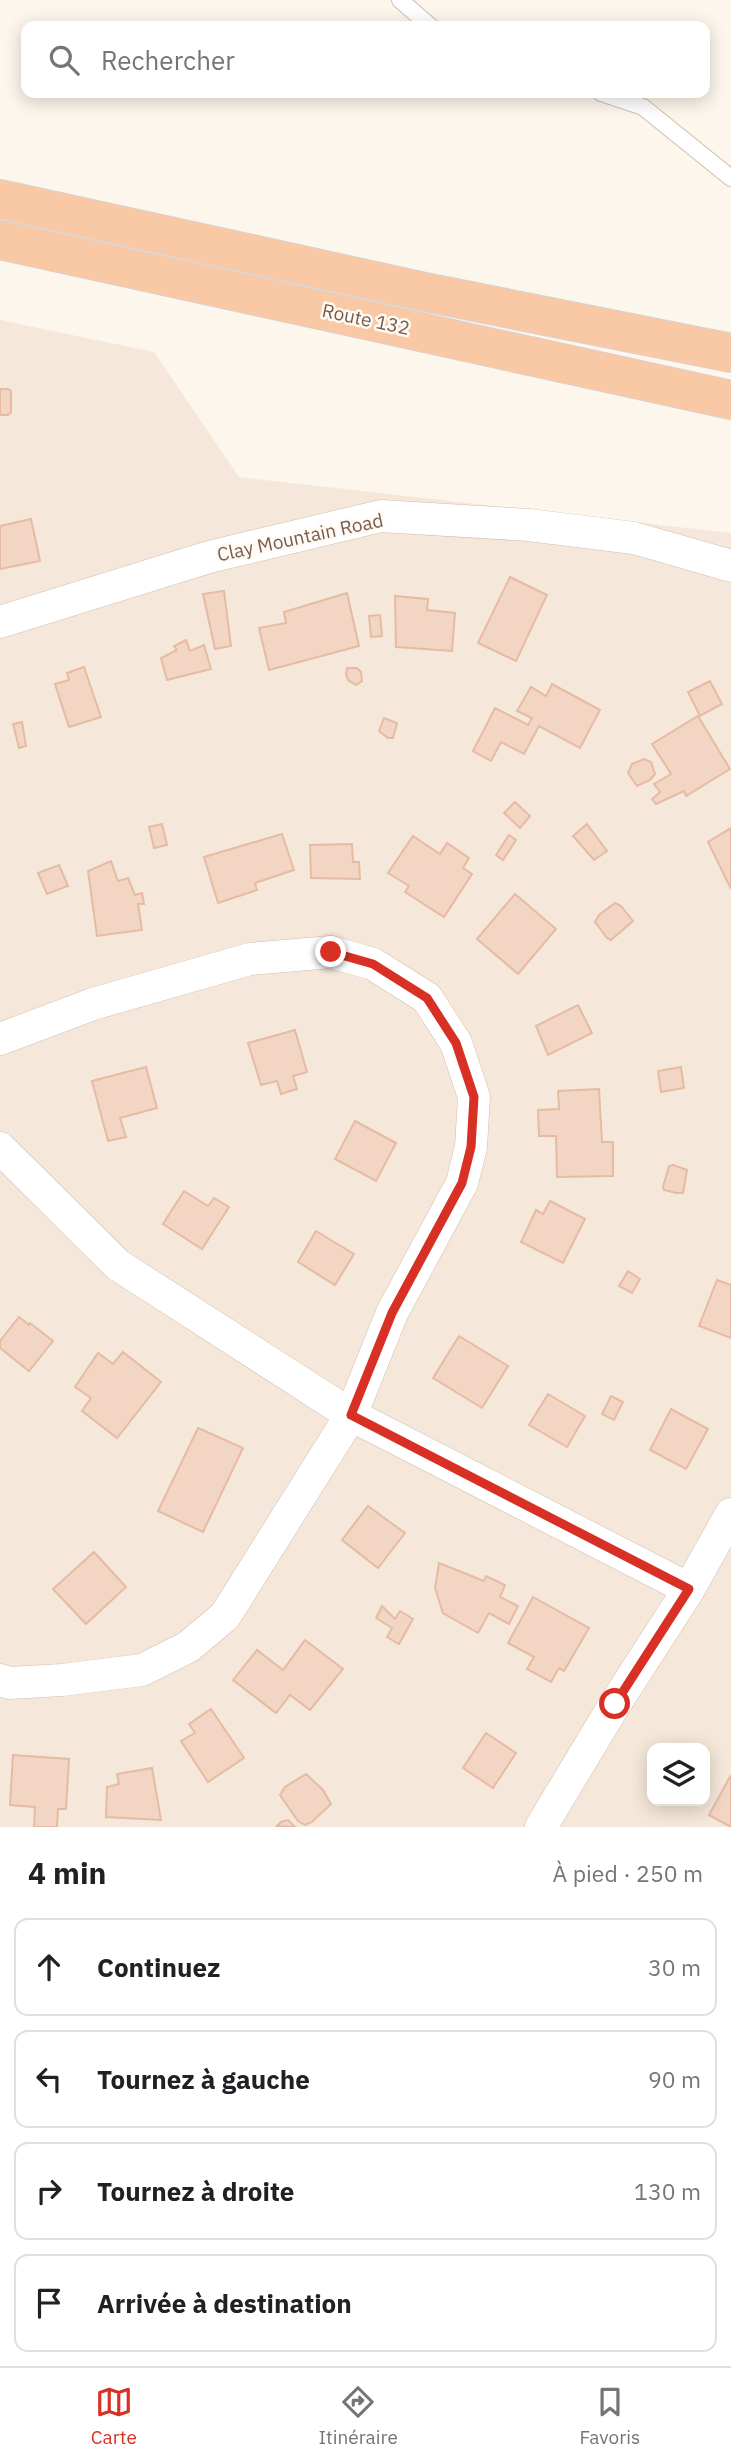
<!DOCTYPE html>
<html lang="fr">
<head>
<meta charset="utf-8">
<style>
  :root { --surface:#fff; --page:#f2f2f2; --text:#202124; --muted:#757577; --line:#e0e0e0; --accent:#d93025 }
  body { margin:0; font-family:"IBM Plex Sans",sans-serif; background:var(--page); color:var(--text) }
  .controls { position:absolute; right:21px; bottom:21px; display:grid; overflow:hidden; border-radius:14px; box-shadow:0 4px 18px #0003 }
  .controls button { width:63px; height:63px; display:grid; place-items:center; padding:0; border:0; border-bottom:2px solid var(--line); background:var(--surface); color:var(--text); font:35px sans-serif }
  .stop { position:absolute; width:21px; height:21px; margin:-16px; border:5px solid #d93025; border-radius:50%; background:#fff }
  .stop.end { background:#d93025; border-color:#fff; box-shadow:0 2px 7px #0008 }
  .list { margin:0; padding:0; list-style:none }
  h2 { display:flex; justify-content:space-between; align-items:center; height:91px; margin:0; padding:0 28px; font-size:30px }
  h2 small { font-size:23px; font-weight:400; color:var(--muted) }
  .list li { display:grid; grid-template-columns:46px 1fr auto; gap:21px; align-items:center; box-sizing:border-box; height:98px; margin:0 14px 14px; padding:0 14px; border:2px solid var(--line); border-radius:14px }
  .list b { display:block; font-size:26px; white-space:nowrap }
  .list em { font-size:23px; font-style:normal; color:var(--muted) }
  .icon { flex:none; width:38px; height:38px; fill:none; stroke:currentColor; stroke-width:2; stroke-linecap:round; stroke-linejoin:round }
  .map { position:relative; flex:none; width:731px; height:1827px; overflow:hidden }
  .search { position:absolute; background:var(--surface); box-shadow:0 4px 18px #0003; left:21px; right:21px; top:21px; height:77px; display:flex; align-items:center; gap:18px; box-sizing:border-box; padding:0 24px; border-radius:14px; color:var(--muted); font-size:26px }
  .sheet { height:539px; background:var(--surface) }
  nav { display:flex; justify-content:space-around; align-items:center; box-sizing:border-box; height:98px; border-top:2px solid var(--line); background:var(--surface); font-size:19px; color:var(--muted) }
  nav a { display:grid; justify-items:center; gap:4px }
  nav .on { color:var(--accent) }
  .map>svg:first-child { display:block }
  .residential { fill:#f5e8da; fill-rule:evenodd }
  .building { fill:#f3d5c3; stroke:#e6bba3; stroke-width:2 }
  .lines { fill:none; stroke-linecap:round; stroke-linejoin:round }
  .service-casing { stroke:#d1beb0; stroke-width:18 }
  .minor-casing { stroke:#d1beb0; stroke-width:33 }
  .trunk-casing { stroke:#dad1cd; stroke-width:40 }
  .service { stroke:#fff; stroke-width:16 }
  .minor { stroke:#fff; stroke-width:32 }
  .trunk { stroke:#f9c8a4; stroke-width:38 }
  .route { stroke:#d93025; stroke-width:9 }
  .labels { text-anchor:middle; dominant-baseline:central; stroke-width:5; stroke-linejoin:round; paint-order:stroke }
  .street-label { font-size:19px; fill:#7a5c4d; stroke:#fffaf3 }
</style>
</head>
<body>
<div class="map">
<svg width="731" height="1827" viewBox="0 0 731 1827">
  <rect width="100%" height="100%" fill="#fdf6ec"/>
  <!-- residential -->
  <path class="residential" d="M0 320 154 352 239 477 731 533V1827H0ZM652 1748H705V1801H652Z"/>
  <!-- building -->
  <g class="building">
    <polygon points="0,389 8,389 11,391 11,412 8,415 0,415"/>
    <polygon points="31,519 40,561 0,569 0,526"/>
    <polygon points="510,577 547,595 516,661 478,643"/>
    <polygon points="224,591 231,646 215,649 203,594"/>
    <polygon points="347,593 359,646 269,670 259,628 286,623 284,612"/>
    <polygon points="395,596 428,599 427,610 455,613 452,651 396,647"/>
    <polygon points="380,615 382,636 371,637 369,616"/>
    <polygon points="186,640 190,651 204,645 211,669 167,680 161,658 177,650 174,646"/>
    <polygon points="84,667 101,717 69,727 55,684 69,680 67,673"/>
    <polygon points="347,668 357,668 361,672 362,681 356,685 348,680 346,674"/>
    <polygon points="710,681 722,704 700,716 688,692"/>
    <polygon points="552,684 600,710 580,748 539,726 524,754 501,742 491,761 473,751 495,708 528,725 532,718 517,711 531,687 546,696"/>
    <polygon points="698,716 730,769 686,796 684,791 656,804 652,799 660,792 654,784 671,774 652,744"/>
    <polygon points="384,718 397,723 393,738 388,738 379,731"/>
    <polygon points="22,722 26,746 19,748 13,724"/>
    <polygon points="644,759 651,762 655,774 650,780 637,786 628,773 632,764"/>
    <polygon points="515,802 530,816 520,828 504,813"/>
    <polygon points="162,824 167,845 154,848 149,827"/>
    <polygon points="587,824 607,851 594,860 573,836"/>
    <polygon points="731,828 731,889 708,842"/>
    <polygon points="282,834 294,870 255,883 257,890 218,903 204,857"/>
    <polygon points="509,835 516,840 503,860 496,855"/>
    <polygon points="413,836 440,854 447,843 469,858 463,868 472,874 444,917 405,892 409,886 388,873"/>
    <polygon points="352,844 353,862 359,862 360,879 311,878 310,845"/>
    <polygon points="111,861 118,881 128,878 135,895 142,893 144,904 138,904 142,930 97,936 88,871"/>
    <polygon points="59,865 68,886 47,894 38,873"/>
    <polygon points="515,894 556,929 518,974 477,939"/>
    <polygon points="615,903 621,906 633,921 611,940 607,938 595,922 599,915"/>
    <polygon points="578,1005 592,1033 548,1055 536,1026"/>
    <polygon points="295,1030 307,1072 293,1076 297,1089 281,1094 277,1081 261,1085 248,1043"/>
    <polygon points="146,1067 157,1108 120,1118 126,1137 108,1141 92,1081"/>
    <polygon points="681,1067 684,1088 661,1092 658,1071"/>
    <polygon points="599,1089 602,1142 613,1142 613,1176 557,1177 556,1136 539,1136 538,1110 559,1109 558,1091"/>
    <polygon points="355,1121 396,1143 376,1181 335,1159"/>
    <polygon points="673,1165 687,1170 683,1193 676,1193 664,1190 663,1187 669,1166"/>
    <polygon points="184,1191 208,1206 214,1198 229,1207 202,1249 163,1224"/>
    <polygon points="550,1201 585,1219 563,1263 521,1242 536,1210 543,1214"/>
    <polygon points="316,1231 354,1254 335,1285 298,1262"/>
    <polygon points="628,1271 640,1279 632,1293 619,1286"/>
    <polygon points="717,1280 731,1285 731,1338 699,1326"/>
    <polygon points="19,1317 29,1325 30,1323 53,1341 29,1371 0,1348 0,1341"/>
    <polygon points="459,1336 508,1366 482,1408 433,1378"/>
    <polygon points="123,1352 161,1382 117,1438 82,1411 91,1398 75,1387 98,1353 113,1364"/>
    <polygon points="548,1394 585,1416 567,1447 529,1425"/>
    <polygon points="611,1396 623,1402 614,1420 602,1414"/>
    <polygon points="671,1409 708,1429 686,1469 650,1450"/>
    <polygon points="198,1428 243,1448 203,1532 158,1511"/>
    <polygon points="368,1506 405,1533 378,1568 342,1540"/>
    <polygon points="94,1552 126,1587 86,1624 53,1589"/>
    <polygon points="439,1563 484,1581 486,1576 505,1585 500,1597 518,1606 509,1624 489,1613 478,1633 443,1613 435,1588"/>
    <polygon points="533,1597 589,1628 564,1671 559,1668 551,1682 527,1669 534,1657 508,1643"/>
    <polygon points="382,1606 395,1619 400,1611 413,1619 399,1644 387,1637 392,1628 376,1618"/>
    <polygon points="305,1640 343,1669 310,1710 290,1695 276,1713 233,1680 257,1650 283,1670"/>
    <polygon points="211,1709 244,1758 208,1782 181,1741 195,1733 189,1724"/>
    <polygon points="486,1733 516,1753 493,1788 463,1768"/>
    <polygon points="13,1755 69,1759 66,1809 58,1809 57,1827 34,1827 35,1807 10,1805"/>
    <polygon points="152,1768 161,1820 106,1817 107,1787 119,1784 117,1774"/>
    <polygon points="306,1774 323,1790 331,1804 312,1822 305,1825 298,1821 280,1795 285,1787"/>
    <polygon points="731,1775 731,1827 709,1815"/>
    <polygon points="288,1820 295,1827 277,1826 281,1822"/>
  </g>
  <g class="lines">
    <defs>
      <g id="service">
        <polyline points="400,0 430,26"/>
        <polyline points="601,93 643,107 731,178"/>
      </g>
      <g id="minor">
        <polyline points="0,622 209,557 381,516 529,525 634,538 731,566"/>
        <polyline points="0,1039 93,1004 250,959 331,952 373,964 427,998 456,1043 474,1097 471,1147 462,1183 392,1313 351,1415 225,1616 188,1647 142,1670 62,1680 9,1683 0,1680"/>
        <polyline points="0,1148 118,1265 351,1415 689,1589"/>
        <polyline points="541,1827 615,1704 689,1589 731,1514"/>
      </g>
      <g id="trunk">
        <polyline points="0,199 425,292 731,353"/>
        <polyline points="0,240 731,400"/>
      </g>
    </defs>
    <!-- service casing -->
    <use href="#service" class="service-casing"/>
    <!-- minor casing -->
    <use href="#minor" class="minor-casing"/>
    <!-- trunk casing -->
    <use href="#trunk" class="trunk-casing"/>
    <!-- service -->
    <use href="#service" class="service"/>
    <!-- minor -->
    <use href="#minor" class="minor"/>
    <!-- trunk -->
    <use href="#trunk" class="trunk"/>
  </g>
  <g class="lines">
    <!-- route -->
    <polyline class="route" points="331,952 373,964 427,998 456,1043 474,1097 471,1147 462,1183 392,1313 351,1415 689,1589 615,1704"/>
  </g>
  <g class="labels">
    <!-- street labels -->
    <g class="street-label">
      <text transform="translate(366 319) rotate(12)">Route 132</text>
      <text transform="translate(300 537) rotate(-12)">Clay Mountain Road</text>
    </g>
  </g>
</svg>
<div class="controls">
<button><svg class="icon" aria-label="layers" viewBox="0 0 24 24"><path d="M12 4l9 5-9 5-9-5zM3 14l9 5 9-5"/></svg></button>
</div>
<div class="stop" style="left:615px;top:1704px"></div>
<div class="stop end" style="left:331px;top:952px"></div>
<div class="search"><svg class="icon" aria-label="search" viewBox="0 0 24 24"><circle cx="10" cy="10" r="6"/><path d="M15 15l6 6"/></svg>Rechercher</div>
</div>
<section class="sheet">
<h2>4 min<small>À pied · 250 m</small></h2>
<ul class="list">
<li><svg class="icon" aria-label="ahead" viewBox="0 0 24 24"><path d="M12 20V5M6 11l6-6 6 6"/></svg><div><b>Continuez</b></div><em>30 m</em></li>
<li><svg class="icon" aria-label="left" viewBox="0 0 24 24"><path d="M17 20v-9H6M10 6l-5 5 5 5"/></svg><div><b>Tournez à gauche</b></div><em>90 m</em></li>
<li><svg class="icon" aria-label="right" viewBox="0 0 24 24"><path d="M7 20v-9h11M14 6l5 5-5 5"/></svg><div><b>Tournez à droite</b></div><em>130 m</em></li>
<li><svg class="icon" aria-label="arrive" viewBox="0 0 24 24"><path d="M6 21V4h12l-3 4 3 4H6"/></svg><div><b>Arrivée à destination</b></div></li>
</ul>
</section>
<nav>
<a class="on"><svg class="icon" aria-label="map" viewBox="0 0 24 24"><path d="M3 6l6-2 6 2 6-2v14l-6 2-6-2-6 2zM9 4v14M15 6v14"/></svg>Carte</a>
<a><svg class="icon" aria-label="directions" viewBox="0 0 24 24"><path d="M12 3l9 9-9 9-9-9zM9 14v-3h6M13 9l2 2-2 2"/></svg>Itinéraire</a>
<a><svg class="icon" aria-label="saved" viewBox="0 0 24 24"><path d="M7 4h10v16l-5-4-5 4z"/></svg>Favoris</a>
</nav>
</body>
</html>
